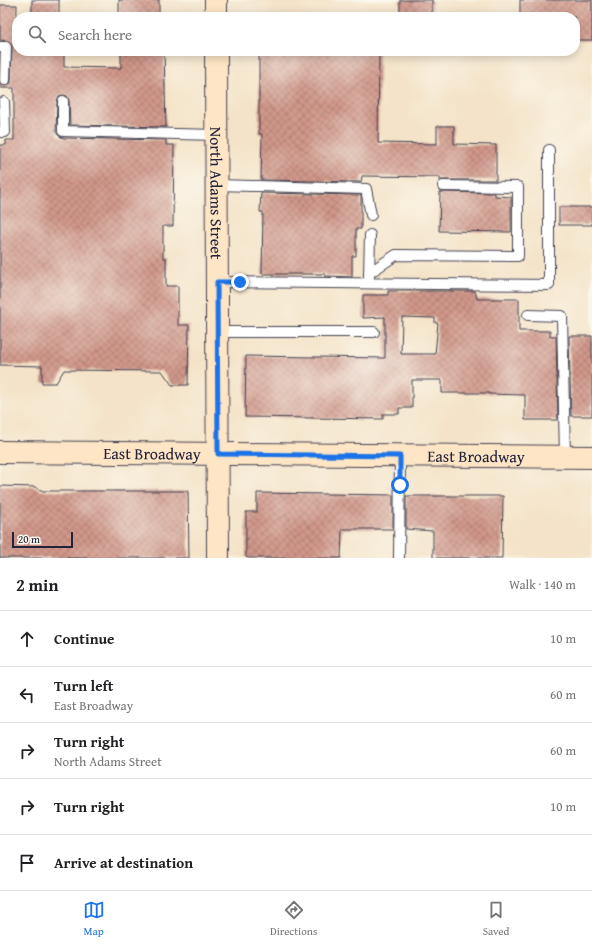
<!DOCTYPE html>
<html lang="en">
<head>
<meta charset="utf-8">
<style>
  :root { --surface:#fff; --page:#f2f2f2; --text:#202124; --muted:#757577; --line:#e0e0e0; --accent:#1a73e8 }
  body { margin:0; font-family:"Gentium Book Plus",serif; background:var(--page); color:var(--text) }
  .scale { position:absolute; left:12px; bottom:10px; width:61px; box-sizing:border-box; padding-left:4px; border:2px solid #22223b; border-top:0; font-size:11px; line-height:14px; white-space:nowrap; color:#22223b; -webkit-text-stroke:3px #fbf7ec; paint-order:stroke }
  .stop { position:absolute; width:12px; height:12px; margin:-9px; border:3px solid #1a73e8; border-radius:50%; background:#fff }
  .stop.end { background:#1a73e8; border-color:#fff; box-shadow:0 1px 4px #0008 }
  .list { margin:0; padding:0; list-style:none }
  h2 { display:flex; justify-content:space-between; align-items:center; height:52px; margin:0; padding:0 16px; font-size:17px }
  h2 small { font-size:13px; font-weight:400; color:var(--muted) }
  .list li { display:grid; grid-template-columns:26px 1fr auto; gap:12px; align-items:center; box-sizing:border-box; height:56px; padding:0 16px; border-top:1px solid var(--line) }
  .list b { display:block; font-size:15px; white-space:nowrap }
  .list p { margin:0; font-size:13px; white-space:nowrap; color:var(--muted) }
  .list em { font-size:13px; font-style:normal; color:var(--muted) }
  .icon { flex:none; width:22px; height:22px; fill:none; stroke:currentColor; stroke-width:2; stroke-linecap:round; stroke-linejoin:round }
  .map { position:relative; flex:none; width:592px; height:558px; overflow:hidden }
  .search { position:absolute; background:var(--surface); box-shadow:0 2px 10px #0003; left:12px; right:12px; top:12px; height:44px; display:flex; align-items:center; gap:10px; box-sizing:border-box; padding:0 14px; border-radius:16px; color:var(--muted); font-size:15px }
  .sheet { height:332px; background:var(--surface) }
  nav { display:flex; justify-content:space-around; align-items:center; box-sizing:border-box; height:56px; border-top:1px solid var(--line); background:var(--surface); font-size:11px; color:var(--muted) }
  nav a { display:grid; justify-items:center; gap:2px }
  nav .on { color:var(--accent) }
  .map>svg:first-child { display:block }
  .building { fill:url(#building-cross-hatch); fill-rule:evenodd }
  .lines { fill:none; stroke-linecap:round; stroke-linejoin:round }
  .lane-casing { stroke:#423f50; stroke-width:12 }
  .secondary-casing { stroke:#423f50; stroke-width:24 }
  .lane { stroke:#fff; stroke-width:10 }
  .secondary { stroke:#fde5c5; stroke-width:22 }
  .route { stroke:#1a73e8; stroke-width:5 }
  .labels { text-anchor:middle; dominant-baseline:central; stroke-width:3.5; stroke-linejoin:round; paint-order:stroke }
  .street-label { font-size:16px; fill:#22223b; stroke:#fbf7ec }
</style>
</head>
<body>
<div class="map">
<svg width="592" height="558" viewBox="0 0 592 558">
  <defs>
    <pattern id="building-cross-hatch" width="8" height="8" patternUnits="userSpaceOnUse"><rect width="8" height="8" fill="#d1978a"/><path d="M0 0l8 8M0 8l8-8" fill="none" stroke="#a97b72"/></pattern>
  </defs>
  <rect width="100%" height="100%" fill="#fbf7ec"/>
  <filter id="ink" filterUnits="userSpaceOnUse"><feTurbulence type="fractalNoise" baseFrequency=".025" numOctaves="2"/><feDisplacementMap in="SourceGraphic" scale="8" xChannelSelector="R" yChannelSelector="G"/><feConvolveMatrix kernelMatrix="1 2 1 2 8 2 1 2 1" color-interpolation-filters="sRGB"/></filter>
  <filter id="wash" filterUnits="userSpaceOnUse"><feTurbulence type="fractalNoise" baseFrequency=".012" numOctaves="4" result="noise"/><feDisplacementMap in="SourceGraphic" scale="16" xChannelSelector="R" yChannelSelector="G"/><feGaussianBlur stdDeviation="0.9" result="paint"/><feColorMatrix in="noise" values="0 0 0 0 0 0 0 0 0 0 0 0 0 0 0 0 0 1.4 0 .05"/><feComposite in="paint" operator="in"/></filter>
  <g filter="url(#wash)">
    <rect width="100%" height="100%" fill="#f4e3c8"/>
    <g id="blocks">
      <!-- building -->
      <g class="building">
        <rect x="32" y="0" width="27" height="17"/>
        <rect x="119" y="0" width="40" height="17"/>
        <rect x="400" y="0" width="32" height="17"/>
        <polygon points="520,0 592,0 592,40 575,40 575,17 520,17"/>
        <polygon points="0,5 17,5 16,51 64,51 64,67 121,68 121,51 164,51 166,127 70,125 69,101 67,96 63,95 59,96 57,101 56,131 58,135 63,138 166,140 166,145 174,145 173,226 163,226 163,258 166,258 166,286 178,286 178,325 189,325 188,385 172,385 162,371 64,370 56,383 42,383 42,366 0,365 0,145 6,145 6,140 14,140 14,88 0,88 0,84 5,86 11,83 12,47 9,41 0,40"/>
        <polygon points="259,51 379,51 378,143 437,144 437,126 454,126 454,144 496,145 496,180 440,180 440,177 362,176 361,182 261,180 262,134 259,134"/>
        <polygon points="440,192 495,193 495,196 511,197 511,232 439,231"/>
        <polygon points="261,193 361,195 361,229 356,229 356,256 352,256 352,277 325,276 325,274 262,274 263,212 260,212"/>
        <rect x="559" y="207" width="33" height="18"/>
        <path d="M388 291H475L477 299H519V331H550V336H556L558 420H525V395L489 394V393H442V380H412V408H399V414H383V419L245 417 246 356 385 358V317L363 318V295H388ZM402 317 435 318V323H438L435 354H401Z"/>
        <polygon points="569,336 592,336 592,416 571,416"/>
        <polygon points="0,486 35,487 43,491 188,491 189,558 0,558"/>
        <polygon points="257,493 393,495 393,529 342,529 341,558 249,558 246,557 246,512 257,512"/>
        <polygon points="406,496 503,496 502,558 433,558 433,531 406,529"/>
      </g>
    </g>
  </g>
  <g filter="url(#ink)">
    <use href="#blocks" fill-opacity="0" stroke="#423f50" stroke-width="1"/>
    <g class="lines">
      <defs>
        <g id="lane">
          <polyline points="0,47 6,47 5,80"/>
          <polyline points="63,101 63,131 216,135"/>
          <polyline points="0,132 5,132 4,102"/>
          <polyline points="217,185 366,189 371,215"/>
          <polyline points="369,273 396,255 518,256 518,187 443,186"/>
          <polyline points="369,277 370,235"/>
          <polyline points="217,282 549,285 549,150"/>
          <polyline points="528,315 562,316 565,457"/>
          <polyline points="217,332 374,332"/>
          <polyline points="399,558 400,456"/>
        </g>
        <g id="secondary">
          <polyline points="216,0 216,17"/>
          <path id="s1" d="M216 51 218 558"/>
          <path id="s2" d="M0 452 592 457"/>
        </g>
      </defs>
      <!-- lane casing -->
      <use href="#lane" class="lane-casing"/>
      <!-- secondary casing -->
      <use href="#secondary" class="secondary-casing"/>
      <!-- lane -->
      <use href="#lane" class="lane"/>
      <!-- secondary -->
      <use href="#secondary" class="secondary"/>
    </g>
  </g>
  <g class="lines" filter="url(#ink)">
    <!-- route -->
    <polyline class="route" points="240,282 217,282 218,454 400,456 400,485"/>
  </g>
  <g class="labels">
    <!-- street labels -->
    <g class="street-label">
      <text stroke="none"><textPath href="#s1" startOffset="142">North Adams Street</textPath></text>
      <text stroke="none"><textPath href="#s2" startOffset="152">East Broadway</textPath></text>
      <text stroke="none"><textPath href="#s2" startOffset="476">East Broadway</textPath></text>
    </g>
  </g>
</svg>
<div class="scale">20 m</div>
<div class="stop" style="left:400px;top:485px"></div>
<div class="stop end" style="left:240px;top:282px"></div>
<div class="search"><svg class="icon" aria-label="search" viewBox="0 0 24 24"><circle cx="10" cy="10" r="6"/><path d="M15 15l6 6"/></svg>Search here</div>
</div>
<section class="sheet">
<h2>2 min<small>Walk · 140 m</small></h2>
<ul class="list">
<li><svg class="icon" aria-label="ahead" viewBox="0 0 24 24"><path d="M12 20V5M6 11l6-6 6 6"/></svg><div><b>Continue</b></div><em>10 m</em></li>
<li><svg class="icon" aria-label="left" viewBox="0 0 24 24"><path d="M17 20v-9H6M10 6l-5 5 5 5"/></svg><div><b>Turn left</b><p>East Broadway</p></div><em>60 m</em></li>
<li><svg class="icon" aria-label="right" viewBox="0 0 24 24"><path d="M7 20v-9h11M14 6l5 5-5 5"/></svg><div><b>Turn right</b><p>North Adams Street</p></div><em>60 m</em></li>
<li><svg class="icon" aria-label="right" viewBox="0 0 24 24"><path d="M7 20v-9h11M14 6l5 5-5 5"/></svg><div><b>Turn right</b></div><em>10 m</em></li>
<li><svg class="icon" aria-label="arrive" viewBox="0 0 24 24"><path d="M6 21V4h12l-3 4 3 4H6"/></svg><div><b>Arrive at destination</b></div></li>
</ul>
</section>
<nav>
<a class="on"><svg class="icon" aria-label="map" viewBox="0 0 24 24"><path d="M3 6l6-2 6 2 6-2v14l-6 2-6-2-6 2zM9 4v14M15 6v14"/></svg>Map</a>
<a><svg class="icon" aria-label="directions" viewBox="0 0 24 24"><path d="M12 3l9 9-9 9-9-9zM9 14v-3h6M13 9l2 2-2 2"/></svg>Directions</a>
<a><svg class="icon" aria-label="saved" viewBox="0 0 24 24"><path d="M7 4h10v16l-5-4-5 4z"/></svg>Saved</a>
</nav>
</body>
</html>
